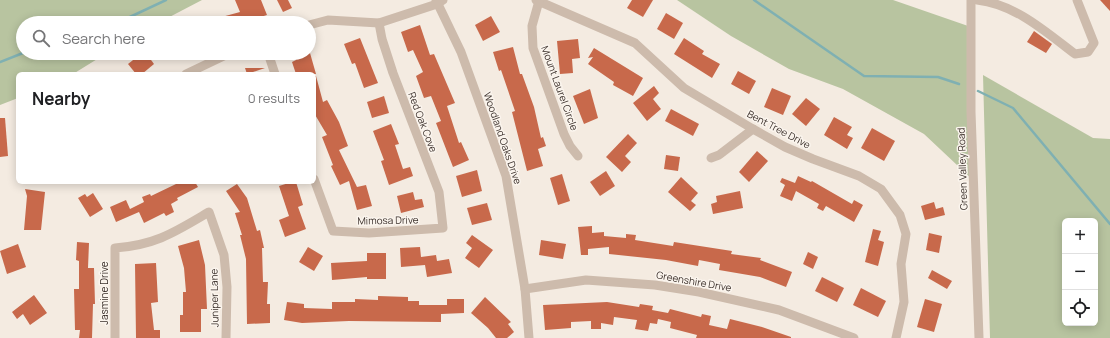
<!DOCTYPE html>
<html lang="en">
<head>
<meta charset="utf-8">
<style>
  :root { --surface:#fff; --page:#f2f2f2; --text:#202124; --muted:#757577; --line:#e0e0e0 }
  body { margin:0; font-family:Manrope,sans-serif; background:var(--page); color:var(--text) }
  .controls { position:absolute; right:12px; bottom:12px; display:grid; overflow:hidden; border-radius:6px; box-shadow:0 2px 10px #0003 }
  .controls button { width:36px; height:36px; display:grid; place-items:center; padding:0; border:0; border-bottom:1px solid var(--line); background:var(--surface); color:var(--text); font:20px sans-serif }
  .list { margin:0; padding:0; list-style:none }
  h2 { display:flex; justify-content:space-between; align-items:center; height:52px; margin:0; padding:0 16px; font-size:17px }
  h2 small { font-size:13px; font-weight:400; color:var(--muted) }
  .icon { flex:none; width:22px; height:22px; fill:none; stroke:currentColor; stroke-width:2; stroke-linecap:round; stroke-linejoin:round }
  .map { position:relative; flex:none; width:1110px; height:338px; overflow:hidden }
  .search { position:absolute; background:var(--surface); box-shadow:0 2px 10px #0003; left:16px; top:16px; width:300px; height:44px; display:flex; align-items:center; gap:10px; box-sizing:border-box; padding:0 14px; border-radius:22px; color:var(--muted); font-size:15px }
  .panel { position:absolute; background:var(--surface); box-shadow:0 2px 10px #0003; left:16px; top:72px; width:300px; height:112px; border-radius:6px }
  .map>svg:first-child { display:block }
  .green { fill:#b8c4a0; fill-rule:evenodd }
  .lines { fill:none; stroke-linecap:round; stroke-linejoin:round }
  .stream { stroke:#7fb0b2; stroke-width:2.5 }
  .building { fill:#c8694b }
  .minor { stroke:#cdbbac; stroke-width:9 }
  .labels { text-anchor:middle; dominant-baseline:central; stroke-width:3; stroke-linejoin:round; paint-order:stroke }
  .street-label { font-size:10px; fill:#3b302b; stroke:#fbf5ee }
</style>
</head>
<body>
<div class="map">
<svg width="1110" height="338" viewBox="0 0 1110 338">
  <rect width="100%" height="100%" fill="#f4ebe1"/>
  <!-- green -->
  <g class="green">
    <polygon points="0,0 202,0 158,23 23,23 23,53 107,53 73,74 18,74 18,98 0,105"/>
    <polygon points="677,0 893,0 971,27 974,181 924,134 843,89 789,69 731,36"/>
    <path d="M983 75 1093 138 1110 139V338H990ZM1065 221H1095V323H1065Z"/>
  </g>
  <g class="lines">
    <!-- stream -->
    <g class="stream">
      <polyline points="754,0 864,76 938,77 959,84"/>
      <polyline points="117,23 166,0"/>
      <polyline points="0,62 23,53"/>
      <polyline points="978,91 1013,108 1110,224"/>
    </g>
  </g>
  <!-- building -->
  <g class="building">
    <polygon points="235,0 261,0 267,15 241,23 207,23 207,21 240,12"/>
    <polygon points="277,0 288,0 292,8 283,12"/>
    <polygon points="632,0 653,0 643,17 627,8"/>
    <polygon points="1100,0 1110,0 1110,11"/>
    <polygon points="666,13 683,23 674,39 657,29"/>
    <polygon points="491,16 500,32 483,41 475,25"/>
    <polygon points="420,25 430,55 434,54 455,103 447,106 459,143 461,142 469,160 453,167 436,123 441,121 431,96 424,98 416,76 423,72 413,50 408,52 401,32"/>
    <polygon points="1034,31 1052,44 1046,53 1027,42"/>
    <polygon points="360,38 378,83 364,88 355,63 352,64 344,44"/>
    <polygon points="684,38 704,51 702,54 720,64 712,78 674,54"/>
    <polygon points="578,39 580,58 572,59 573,73 560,74 557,41"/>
    <polygon points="513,47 520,74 522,74 534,107 541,138 543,137 546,146 538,149 543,166 527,171 512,112 515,111 501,70 499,71 493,52"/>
    <polygon points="594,48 643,78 633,96 613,85 614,82 588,64 593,57 588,58"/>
    <polygon points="142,53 146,53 154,64 142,74 136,74 128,64"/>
    <polygon points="294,53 310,53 316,74 296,74 292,62 296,60"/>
    <polygon points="245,68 265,68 247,74"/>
    <polygon points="738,71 756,81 749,94 731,84"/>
    <polygon points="314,76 316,76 323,102 327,100 339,122 348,146 339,150 357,187 366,185 372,206 357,210 349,181 340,185 331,166 333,165 322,137 327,135 314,113"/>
    <polygon points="654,86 659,93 653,99 661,109 647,121 633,103"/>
    <polygon points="772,88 791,96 783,115 764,107"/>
    <polygon points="590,89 598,118 584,124 573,96"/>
    <polygon points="384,96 389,113 372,118 367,102"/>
    <polygon points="806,98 820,109 806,126 792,114"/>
    <polygon points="671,109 699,124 693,136 665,121"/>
    <polygon points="834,117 852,127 847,135 853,138 847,149 824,135"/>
    <polygon points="0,118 5,118 8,156 0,157"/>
    <polygon points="391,124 399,144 395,145 403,169 410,167 413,176 389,185 381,161 384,160 373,131"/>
    <polygon points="872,128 895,141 884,161 861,148"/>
    <polygon points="628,134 637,143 625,156 631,162 622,172 606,157"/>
    <polygon points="757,151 768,161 749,182 739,172"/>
    <polygon points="666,155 680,157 678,171 664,169"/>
    <polygon points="477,170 482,191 462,197 456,176"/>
    <polygon points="606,171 615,186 600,196 590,182"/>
    <polygon points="562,174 570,201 558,205 550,178"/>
    <polygon points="798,176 811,182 812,181 852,204 854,200 863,205 854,222 826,206 823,211 817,208 819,204 796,191 792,201 780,196 785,185 780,182 782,178 795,183"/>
    <polygon points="681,177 698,193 691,201 696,205 690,211 668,192"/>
    <polygon points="175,182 195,182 198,187 177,198 178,200 171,204 174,212 166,216 164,213 144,223 139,212 116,222 110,207 126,200 130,209 144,202 142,197 150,194 151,196 176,184"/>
    <polygon points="292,182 296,182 303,205 298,207 306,229 285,237 279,220 289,216 279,186"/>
    <polygon points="237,184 247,198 257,231 260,230 264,248 262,248 263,282 268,282 267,304 270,304 270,323 247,324 246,259 240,235 242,235 235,213 240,212 226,191"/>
    <polygon points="25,189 45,192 41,230 24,230 27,196"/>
    <polygon points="740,191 743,208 713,214 711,204 717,202 716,196"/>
    <polygon points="413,192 415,200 422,199 424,207 401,213 397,196"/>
    <polygon points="93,193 103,209 90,217 78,198 85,194 87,197"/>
    <polygon points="934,202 936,209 943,207 945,215 925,220 921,206"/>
    <polygon points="487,203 492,220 472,225 467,208"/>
    <polygon points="592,226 592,233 604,232 604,236 626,238 626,234 636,235 635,240 673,246 674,242 732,251 731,254 761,258 760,260 792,272 786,287 760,277 719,270 720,264 699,260 698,266 666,260 609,254 609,247 588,249 588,255 581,255 578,227"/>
    <polygon points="873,229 881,231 878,240 884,242 878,266 865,262"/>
    <polygon points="929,233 942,236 939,253 926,250"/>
    <polygon points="472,235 493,250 479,268 465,258 472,248 466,243"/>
    <polygon points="199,240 205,265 207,309 201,309 201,332 180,332 180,315 183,315 183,292 186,292 184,268 178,246"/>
    <polygon points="541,240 566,244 563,259 539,255"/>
    <polygon points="77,242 89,243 88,268 94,268 95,304 93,304 92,338 79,338 80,330 75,330 74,289 79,289 79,261 76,260"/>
    <polygon points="18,244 26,267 7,274 0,251"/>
    <polygon points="308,247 323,256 314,271 299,262"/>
    <polygon points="420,247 421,257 436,255 437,261 449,259 452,273 427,277 425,265 401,267 400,248"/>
    <polygon points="808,252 818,257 813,269 803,264"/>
    <polygon points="367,253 386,253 386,279 367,279 367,277 332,280 331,263 367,261"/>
    <polygon points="156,263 158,302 151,303 154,330 160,330 160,338 136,338 135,264"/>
    <polygon points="932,270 952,281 947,289 928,278"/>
    <polygon points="822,277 844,288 837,302 815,291"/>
    <polygon points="861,288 886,301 878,317 853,305"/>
    <polygon points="34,295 47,313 30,325 23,314 17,319 12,312"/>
    <polygon points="378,296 408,297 408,301 419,301 419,305 447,305 447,299 464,299 464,313 441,314 441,322 349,321 302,323 284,320 287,302 304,304 304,308 332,309 332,302 355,302 355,299 378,300"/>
    <polygon points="485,297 511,322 508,324 514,332 507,338 496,338 488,328 471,313"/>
    <polygon points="925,299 942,304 934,332 917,327"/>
    <polygon points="607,302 639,307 640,304 653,306 652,310 668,313 670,309 701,317 702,314 711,316 709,325 727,329 730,319 762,327 791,337 791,338 696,338 697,335 670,328 671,322 658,319 657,324 650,323 648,331 635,329 637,320 614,317 613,325 601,323 601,329 591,329 591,321 571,322 571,328 545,330 543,305"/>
  </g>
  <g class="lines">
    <!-- minor -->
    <g class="minor">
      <polyline points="436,0 461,52 506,176 525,289 529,338"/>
      <polyline points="536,0 635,43 684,88 753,129 785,147 813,159 859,176 881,189 900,215 906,234 901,264 904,302 896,338"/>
      <polyline points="971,0 971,112 979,338"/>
      <path d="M977 0C1015 4 1046 32 1075 54L1088 52 1094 43 1077 0"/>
      <polyline points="539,1 532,26 533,48 564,134 570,146 578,156"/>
      <polyline points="309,25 328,20 379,23 437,4 443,0"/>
      <polyline points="268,53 275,74"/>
      <polyline points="186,74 230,53"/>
      <polyline points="711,158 719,155 753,129"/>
      <polyline points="314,179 333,231 369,233 443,228 439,192 393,73 382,39 379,23"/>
      <polyline points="525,289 586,280 655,285 699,292 779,310 854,338"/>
      <path d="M115 338V248C156 245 175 232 209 212L224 255 227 287 226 338"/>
    </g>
  </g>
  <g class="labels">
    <!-- street labels -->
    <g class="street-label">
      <text transform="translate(560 88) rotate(70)">Mount Laurel Circle</text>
      <text transform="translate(423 122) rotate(69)">Red Oak Cove</text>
      <text transform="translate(779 129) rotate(28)">Bent Tree Drive</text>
      <text transform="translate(503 138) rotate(71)">Woodland Oaks Drive</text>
      <text transform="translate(962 169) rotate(-92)">Green Valley Road</text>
      <text transform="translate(388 220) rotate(-1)">Mimosa Drive</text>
      <text transform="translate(694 281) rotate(10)">Greenshire Drive</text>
      <text transform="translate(104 293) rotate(-90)">Jasmine Drive</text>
      <text transform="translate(214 298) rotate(-91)">Juniper Lane</text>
    </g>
  </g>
</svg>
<div class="controls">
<button>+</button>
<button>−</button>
<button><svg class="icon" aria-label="locate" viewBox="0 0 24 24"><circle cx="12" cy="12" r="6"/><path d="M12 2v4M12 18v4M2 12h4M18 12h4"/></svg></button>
</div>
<div class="search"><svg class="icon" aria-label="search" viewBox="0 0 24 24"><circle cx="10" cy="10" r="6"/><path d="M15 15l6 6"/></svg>Search here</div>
<section class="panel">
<h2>Nearby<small>0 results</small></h2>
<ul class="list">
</ul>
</section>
</div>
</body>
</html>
